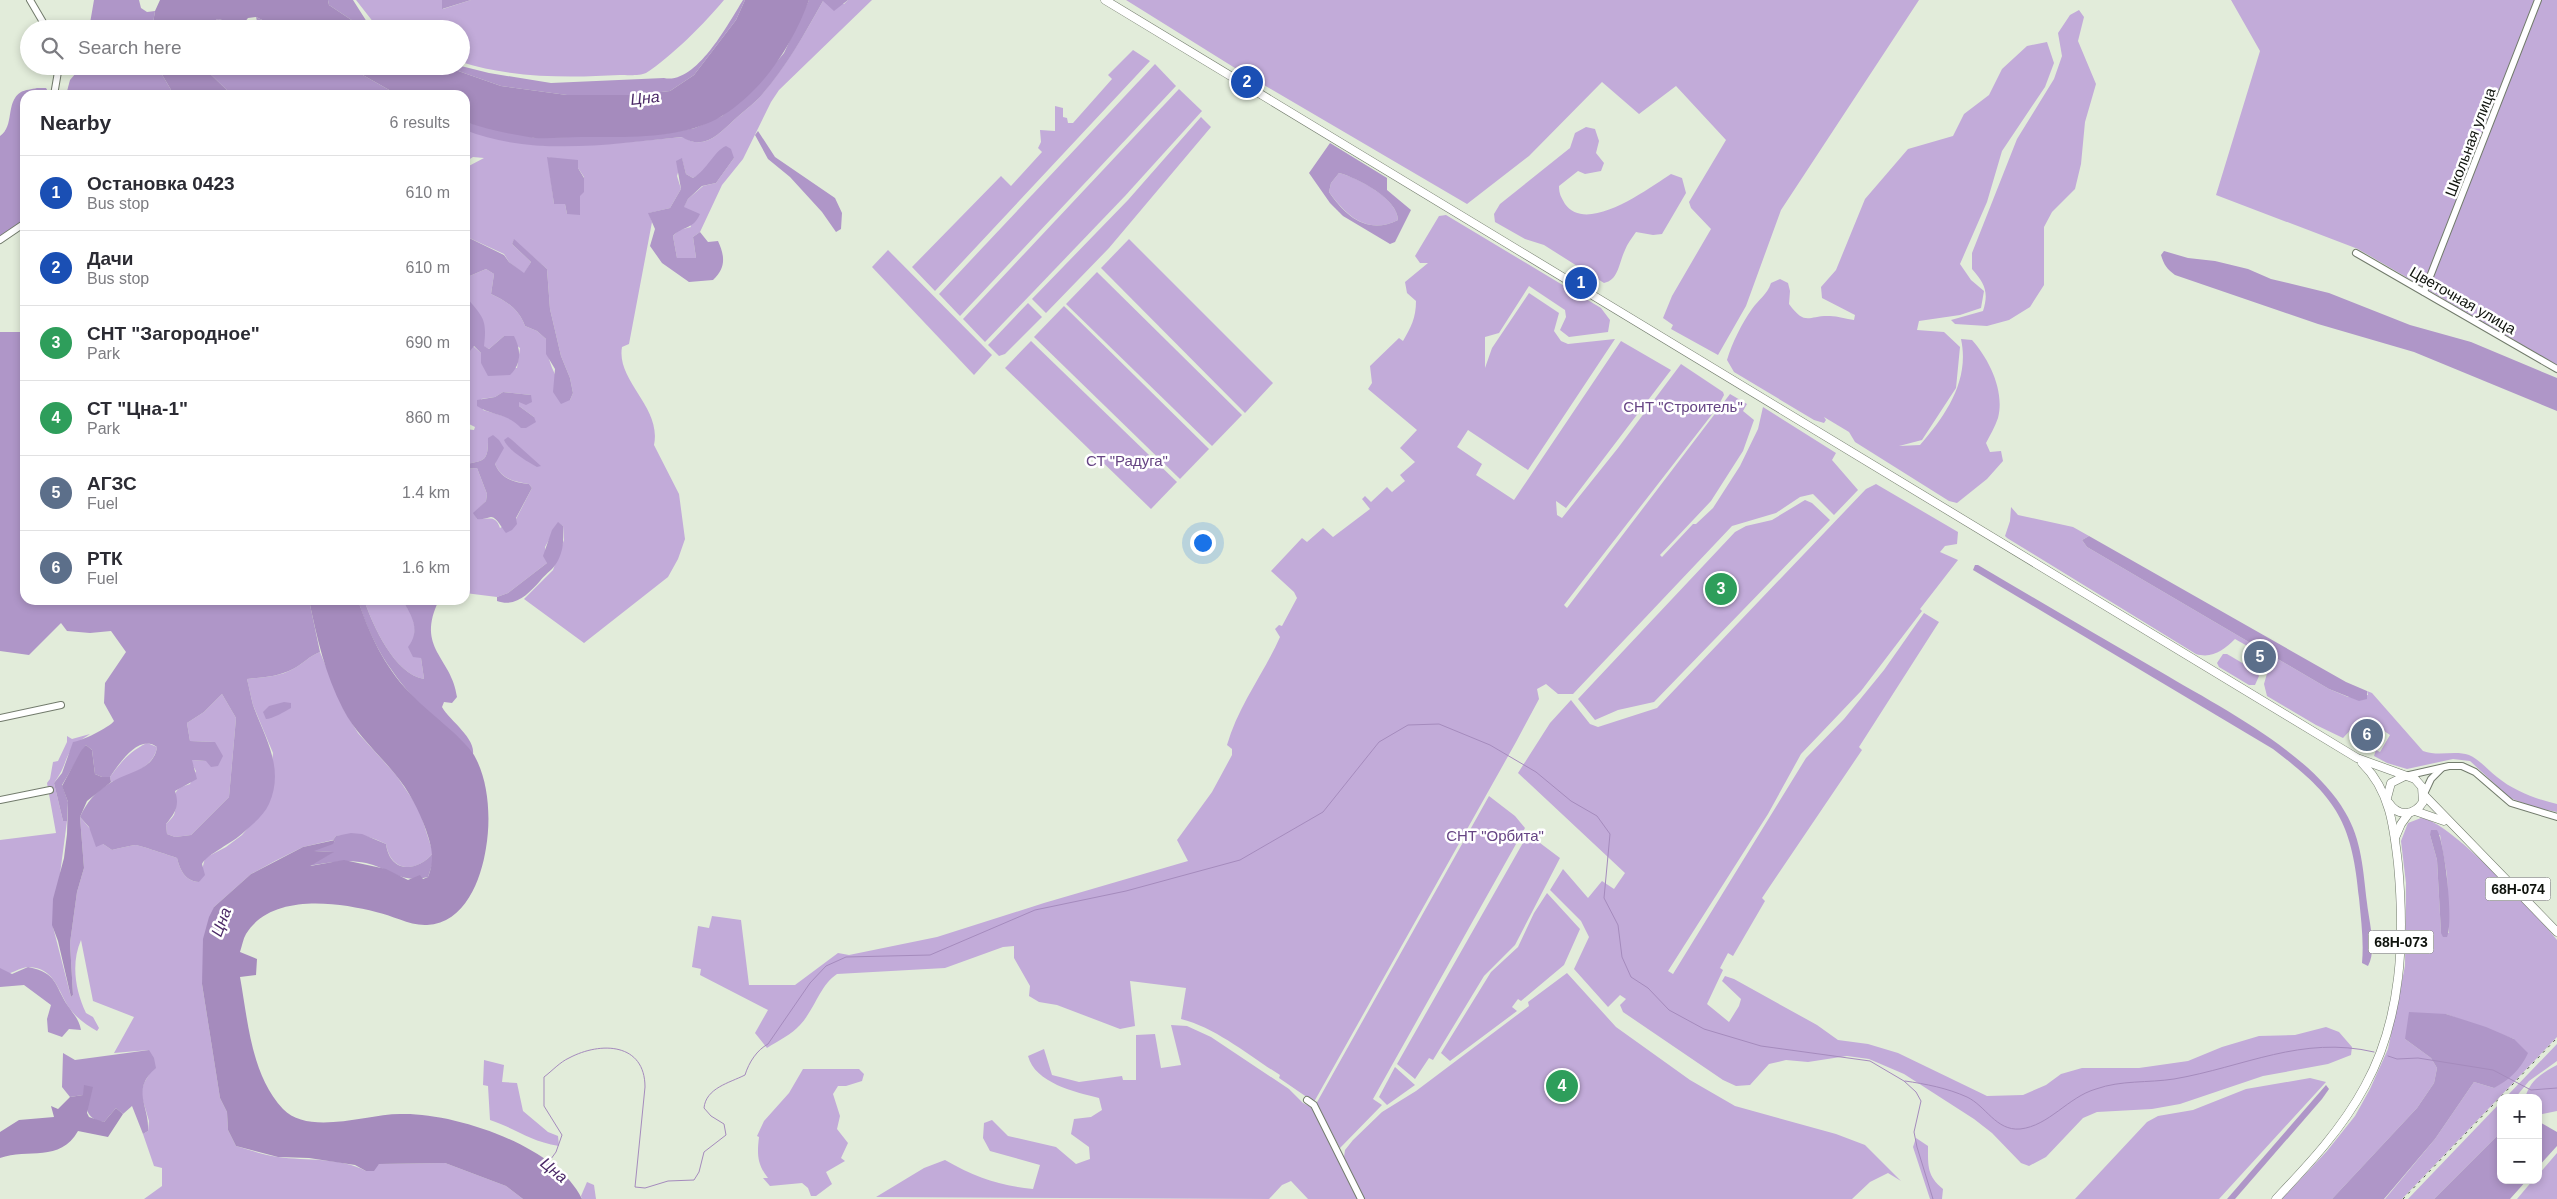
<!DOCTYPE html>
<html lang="en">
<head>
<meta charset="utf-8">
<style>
  :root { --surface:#fff; --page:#f2f2f3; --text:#2b2b33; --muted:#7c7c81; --line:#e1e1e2; --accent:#7c3aed }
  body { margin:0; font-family:Helvetica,sans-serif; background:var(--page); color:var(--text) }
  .controls { position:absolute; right:15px; bottom:15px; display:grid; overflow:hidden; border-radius:10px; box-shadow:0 2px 8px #0003 }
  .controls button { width:45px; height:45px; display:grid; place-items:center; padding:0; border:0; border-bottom:1px solid var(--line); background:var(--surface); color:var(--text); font:25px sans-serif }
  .you { position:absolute; left:1202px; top:542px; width:18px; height:18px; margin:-12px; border:4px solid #fff; border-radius:50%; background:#1a73e8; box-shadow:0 0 0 8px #1a73e833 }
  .badge { display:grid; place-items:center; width:32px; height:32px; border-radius:50%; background:var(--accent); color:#fff; font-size:16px; font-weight:700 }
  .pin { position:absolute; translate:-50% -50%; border:2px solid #fff; box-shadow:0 1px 5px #0006 }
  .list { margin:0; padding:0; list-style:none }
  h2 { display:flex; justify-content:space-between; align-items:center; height:65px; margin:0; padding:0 20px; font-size:21px }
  h2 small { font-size:16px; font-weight:400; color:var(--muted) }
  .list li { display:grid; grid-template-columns:32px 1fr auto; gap:15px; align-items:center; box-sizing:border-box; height:75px; padding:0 20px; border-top:1px solid var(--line) }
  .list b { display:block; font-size:19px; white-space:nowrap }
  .list p { margin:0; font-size:16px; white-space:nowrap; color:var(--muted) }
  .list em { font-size:16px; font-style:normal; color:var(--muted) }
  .icon { flex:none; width:28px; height:28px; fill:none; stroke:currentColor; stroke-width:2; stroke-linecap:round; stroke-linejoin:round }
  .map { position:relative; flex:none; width:2557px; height:1199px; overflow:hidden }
  .search { position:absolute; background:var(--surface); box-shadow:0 2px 8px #0003; left:20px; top:20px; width:450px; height:55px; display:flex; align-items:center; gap:12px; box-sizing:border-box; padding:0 18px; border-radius:28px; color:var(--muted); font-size:19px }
  .panel { position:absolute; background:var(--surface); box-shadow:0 2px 8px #0003; left:20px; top:90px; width:450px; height:515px; border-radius:15px }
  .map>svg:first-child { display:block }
  .green { fill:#c2abd9; fill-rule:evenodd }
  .forest { fill:#af96c8; fill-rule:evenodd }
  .water { fill:#a58bbd }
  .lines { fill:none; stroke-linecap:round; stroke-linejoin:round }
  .stream { stroke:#a58bbd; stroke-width:1 }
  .minor-casing { stroke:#727b6c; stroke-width:8 }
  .major-casing { stroke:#727b6c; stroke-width:9 }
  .minor { stroke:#fff; stroke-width:6 }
  .major { stroke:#fff; stroke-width:8 }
  .rail { stroke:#4e544a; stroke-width:1; stroke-dasharray:2.5 5; stroke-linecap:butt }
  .labels { text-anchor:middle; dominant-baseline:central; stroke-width:5; stroke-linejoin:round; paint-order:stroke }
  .shield { fill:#fff; stroke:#575a56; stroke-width:1 }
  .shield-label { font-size:14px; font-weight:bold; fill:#0f130d }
  .street-label { font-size:15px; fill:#0f130d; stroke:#fff }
  .park-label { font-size:15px; fill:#664484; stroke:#fff }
  .water-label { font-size:16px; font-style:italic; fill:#4b2967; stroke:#fff }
</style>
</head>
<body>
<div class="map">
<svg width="2557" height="1199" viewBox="0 0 2557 1199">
  <rect width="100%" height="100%" fill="#e2ecda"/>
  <!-- green -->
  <g class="green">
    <path d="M356 0H442L443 9 471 0H724C706 22 670 58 646 73 640 76 627 75 620 75 567 78 512 78 461 62V29H384L374 23Z"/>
    <path d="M848 0H872L779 90 771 102 743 159 722 185 700 232 693 237 696 258H677L673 236 679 230 691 227 683 208 688 199 703 186 716 183 734 158 711 162 703 172 693 178 686 174 682 159 677 176 681 189 670 208 649 213 652 222 629 344 622 347C616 381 662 407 654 445L679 494 685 539 678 559 668 577 584 643 524 599 553 570 564 540 563 526 558 523 545 547 547 563 508 593 497 597 465 593V469L477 468 487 494 486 501 474 513 477 519C489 520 495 514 500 528L516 519 532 488 529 484C514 481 502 480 495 464L498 455 488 438C488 460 486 461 465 464V429L474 430 475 427 465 422V357L473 346 481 353V363L517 368 520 348 504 336 489 349 483 346 466 299 465 302V278L486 269 494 274 491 294C506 301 519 309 525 326L537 331 546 339C546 361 558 382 570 400L573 393 570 378 561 356 550 309 547 269 514 240 512 244 531 262 524 274 509 262 504 254 465 236V168L484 158 473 157 465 162V130L546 146 606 144 683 137C704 151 719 134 734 120 741 113 750 107 757 100 784 70 804 35 823 1L844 4ZM548 157 578 168 584 177 580 195 567 214 565 204H554ZM503 392 531 395 519 402V406L534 417 513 419 483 410 481 399 495 397Z"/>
    <polygon points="1126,0 1919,0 1781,210 1746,306 1718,355 1671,329 1673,325 1663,318 1672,296 1711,229 1691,208 1689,202 1726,140 1676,86 1639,114 1602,82 1529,156 1467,204 1235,68"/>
    <polygon points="2231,0 2557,0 2557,365 2358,249 2216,195 2260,51"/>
    <path d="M2079 10 2084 17 2078 41 2096 84 2085 122 2081 164 2075 189 2052 212 2044 227V285L2030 307 2009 320 1987 326 1955 324 1951 320 1983 311C1989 292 1985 284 1972 269V253L2017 139 2054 79 2062 56 2058 33 2070 15Z"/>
    <path d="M2047 42 2054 63 2045 87 2002 151 1987 202 1960 264 1971 280 1984 291 1981 308 1960 315 1919 321 1917 330 1944 332 1960 347 1956 388 1922 440 1899 446 1920 445C1946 415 1970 380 1961 339L1972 340C1989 359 2005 391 1998 418 1995 427 1990 435 1986 443L1990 452 2001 451 2003 461 1987 479 1957 503 1949 501 1855 442 1849 432 1824 417 1826 420 1824 423 1814 420 1734 372 1727 360C1732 343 1742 323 1752 309 1759 299 1767 295 1771 283L1780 279 1788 283 1790 291 1789 304C1806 327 1808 315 1830 316 1838 316 1846 319 1854 320L1855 315 1822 298 1821 287 1836 270 1865 199 1908 149 1953 136 1964 114 1989 95 2002 69 2027 46Z"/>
    <polygon points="1133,50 1150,61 935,291 912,267 1001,176 1011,186 1042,152 1038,148 1041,142 1040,130 1055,131 1055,106 1063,108 1063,117 1067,118 1068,123 1073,123 1112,79 1108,75"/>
    <polygon points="1155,64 1176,86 960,316 939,294"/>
    <polygon points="1179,89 1202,111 1125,196 985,342 963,319"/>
    <polygon points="1201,117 1211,127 1109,248 1046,313 1032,299 1128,200"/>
    <path d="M1586 127 1595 129 1599 141 1596 153 1604 163 1601 171 1585 174 1578 171 1559 186C1559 194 1561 197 1565 204 1587 235 1649 188 1671 174L1682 178 1686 193 1662 234 1653 235 1636 232C1632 238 1627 244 1625 250 1619 262 1619 280 1604 283L1544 245 1525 239 1495 222 1494 214 1500 204 1570 148 1575 133Z"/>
    <path d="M1339 173C1358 178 1397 198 1398 220 1368 235 1347 217 1329 192L1331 183Z"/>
    <path d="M1446 215 1601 308 1610 320 1608 332 1569 337 1560 330 1566 317 1565 310 1529 286 1499 333 1485 337V368L1492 348 1529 293 1559 313 1554 331 1561 341 1568 344 1615 339 1528 470 1468 430 1457 447 1482 464 1476 475 1514 500 1621 341 1671 370 1566 508 1556 501 1557 515 1562 518 1618 448 1681 364 1723 392 1724 395 1717 408 1564 605 1567 608 1730 394 1747 404 1743 411 1754 420 1743 451 1711 501 1660 555 1662 557 1693 524H1696L1713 508 1740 466 1758 429 1763 407 1836 453 1832 460 1858 490 1834 515 1813 494 1800 497 1776 513 1732 526 1573 694H1558L1546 684 1537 689 1539 699 1516 742 1314 1102 1279 1078 1280 1075C1249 1056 1217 1028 1181 1019L1186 988 1130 981 1135 1026 1120 1029 1057 1005 1039 1002 1029 996 1030 986 1014 958V946L1003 947 945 968 837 974C820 985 815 1009 800 1025 792 1034 778 1041 767 1048L755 1033 768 1010 700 975 701 969 692 967 698 926 709 928 712 916 741 920 749 985H795L838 953 849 955 937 937 1044 903 1188 861 1177 840 1212 792 1232 755V749L1227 745C1238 706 1264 673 1280 637L1275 629 1279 625 1282 626 1297 598 1294 592 1271 571 1302 538 1307 542 1323 528 1333 537 1370 509 1362 499 1365 496 1371 502 1387 487 1392 492 1405 481 1400 475 1415 462 1400 448 1417 430 1368 389 1372 383 1370 366 1399 338 1403 341C1411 327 1416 318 1416 301L1407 293 1405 282 1428 263H1420L1415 256 1439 216Z"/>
    <polygon points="1129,239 1273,383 1245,413 1101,268"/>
    <polygon points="888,250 992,355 974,375 872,267"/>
    <polygon points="1097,272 1242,415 1212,446 1066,304"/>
    <polygon points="1028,303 1042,317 1005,354 999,356 988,345"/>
    <polygon points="1064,306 1209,449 1180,479 1034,337"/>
    <polygon points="1031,341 1177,482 1151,509 1005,368"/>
    <polygon points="1876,484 1958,532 1957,544 1945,546 1940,552 1958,560 1920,609 1922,611 1861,691 1801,754 1768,814 1668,971 1673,974 1806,758 1844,719 1884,670 1924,613 1939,622 1859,747 1862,750 1762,898 1765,901 1733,956 1728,953 1720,968 1723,970 1707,1004 1729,1022 1739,1006 1741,999 1722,981 1725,976 1734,979 1817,1025 1838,1040 1868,1044 1898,1053 1987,1096 2023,1095 2046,1085 2061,1074 2082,1068 2139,1068 2188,1061 2222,1047 2259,1036 2295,1035 2326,1027 2339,1032 2352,1047 2351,1055 2328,1064 2263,1076 2180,1104 2152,1109 2097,1112 2083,1118 2046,1157 2029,1166 2021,1163 1992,1133 1974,1119 1904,1074 1869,1059 1847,1056 1808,1062 1786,1060 1769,1064 1750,1085 1736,1086 1723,1080 1623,1012 1620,1005 1626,999 1620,995 1608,1007 1574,969 1589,937 1581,921 1550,890 1563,869 1588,898 1602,881 1614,889 1625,873 1518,773 1550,723 1571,700 1590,724 1598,727 1657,708 1866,489"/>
    <polygon points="1805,500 1812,503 1830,520 1654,702 1618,710 1595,720 1578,699 1735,532 1746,526 1772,520"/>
    <path d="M2011 507 2018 515 2073 527 2089 536 2082 540 2087 547 2329 689 2348 697 2368 695 2367 691 2372 693 2423 751C2439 757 2454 750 2469 755 2480 760 2488 770 2497 777 2514 791 2536 799 2557 804V812L2537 808 2510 798 2470 761 2453 759 2407 769 2387 763 2374 756 2376 750 2380 752 2390 735 2368 720 2364 726 2357 723 2343 738 2316 725 2267 696 2264 684 2268 670 2263 655 2235 639C2224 650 2212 659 2196 654L2007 538 2005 536 2010 521Z"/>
    <path d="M364 600H402L412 615 415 628 414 640 421 658 424 679C394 674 373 625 364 600Z"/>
    <path d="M320 652 344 710 358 733 396 775 419 809 433 853C418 872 391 874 386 844 366 834 358 834 336 836L333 840 303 847 275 861 251 874 214 907 202 984 220 1098 227 1112 228 1130 236 1146C250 1150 264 1155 278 1157 307 1161 339 1157 366 1171L379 1164 445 1163 506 1186 523 1199H144L162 1186V1168L154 1166 143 1134 148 1131 149 1121 141 1094 144 1083 150 1073 149 1050 114 1053 134 1017 93 1001 81 940C71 963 75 990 86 1013L93 1017 99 1028 97 1031C86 1025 75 1017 68 1006 58 990 54 968 29 967 21 967 9 975 0 976V840L56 833 47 783 50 779 53 762 58 761 67 742V736L72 739 90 734C61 752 71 760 54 783L63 821H67L53 927 71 997 73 995 70 943 77 892 84 868 80 817 103 844 112 850C120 848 128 846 135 845 139 845 171 856 177 858 180 870 185 881 199 882L205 858 226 847 242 835 268 805 273 753 253 705 247 679C263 677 279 677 293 669 303 664 309 656 320 652Z"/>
    <polygon points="2223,654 2227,654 2256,671 2259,676 2255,685 2249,685 2219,667 2217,663"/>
    <path d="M222 694 236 718 229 797 191 835 175 837 167 834 166 824C168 822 172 818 174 815 180 798 166 791 190 784L196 771 192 764V760L206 761 215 742 190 741 187 723 204 712Z"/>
    <path d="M147 743 157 747C154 768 128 776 111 782L110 777C121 762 130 751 147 743Z"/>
    <polygon points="1489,796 1515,816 1525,828 1373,1099 1382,1105 1340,1148 1316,1104"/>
    <path d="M2421 818C2448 819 2538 916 2557 940V1037L2402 1199H2385L2435 1139 2474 1082 2494 1088 2514 1039 2446 1014 2405 1039 2431 1058 2437 1068 2434 1083 2417 1108 2332 1199H2282L2327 1151 2355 1116 2370 1089 2388 1049 2405 966 2406 883 2401 841 2408 823ZM2430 835H2440L2447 875 2449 933H2441L2437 860Z"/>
    <polygon points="1528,834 1560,858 1515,945 1484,976 1433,1060 1429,1058 1415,1079 1397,1064"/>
    <polygon points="1547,893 1580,929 1564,965 1521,1001 1518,999 1512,1007 1517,1011 1450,1061 1441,1053 1491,972 1518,947 1534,913"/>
    <polygon points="1567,973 1616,1027 1690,1080 1735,1106 1836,1134 1865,1145 1901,1181 1888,1173 1870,1182 1852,1199 1363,1199 1344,1157 1345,1150 1353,1140 1382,1112 1416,1091 1529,1006 1528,1002"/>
    <path d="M1171 1025 1187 1026 1211 1037 1289 1089 1303 1103 1313 1108 1358 1199H1308L1291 1181 1282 1185 1269 1199 876 1197 924 1168 945 1160C976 1178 998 1185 1033 1189L1040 1165 990 1151 983 1138 984 1123 992 1120 1008 1136 1056 1147 1076 1164 1090 1159 1089 1147 1071 1134 1074 1119 1091 1117 1102 1110 1099 1098C1075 1092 1035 1083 1028 1056L1044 1049 1052 1075 1079 1082 1122 1076 1123 1080H1136V1035L1155 1034 1161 1068 1181 1065Z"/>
    <polygon points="2557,1044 2557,1061 2529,1081 2515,1098 2505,1098"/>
    <path d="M484 1060 504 1065 502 1082 517 1083 523 1111 548 1132 558 1136 559 1146C529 1141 517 1129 490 1120L488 1086 483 1085Z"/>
    <path d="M2557 1065V1111L2538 1115V1098H2525C2530 1080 2542 1073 2557 1065Z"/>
    <polygon points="1395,1067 1415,1085 1387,1105 1379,1097"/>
    <path d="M803 1069H859L864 1074 862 1081 846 1086H838L833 1094 840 1116 837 1129 848 1143 841 1158 845 1161 826 1172 832 1184 816 1196H811L808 1188 802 1183 770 1186 763 1178H768C757 1164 757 1154 759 1137L757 1136 764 1121 789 1093Z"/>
    <polygon points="2310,1078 2326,1082 2219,1199 2075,1199 2147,1122 2158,1116 2193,1110 2246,1089"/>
    <polygon points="2501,1102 2501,1132 2434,1199 2408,1199"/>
    <path d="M1916 1138 1928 1146C1928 1166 1927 1176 1943 1189L1942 1199H1930L1913 1147Z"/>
    <polygon points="2557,1153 2557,1199 2517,1199 2533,1180 2538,1180 2538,1175"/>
    <polygon points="587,1182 594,1185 596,1199 582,1199 581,1196"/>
  </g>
  <!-- forest -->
  <g class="forest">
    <polygon points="94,0 139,0 141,8 147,12 155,11 152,29 89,29"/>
    <polygon points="328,0 353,0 367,22 377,29 365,29 329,5"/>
    <polygon points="442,0 471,0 442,9"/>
    <path d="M743 0H745L736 20 694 75 670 91 635 95H567L501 86 444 66H461L489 73 551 83 664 78C696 85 728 24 743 0Z"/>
    <path d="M809 0H848L834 11 823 1C804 35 784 71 757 100 750 107 741 113 734 120 719 134 704 151 682 137 612 144 533 157 465 130V122L536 138 663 134 695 128 722 116 752 91 784 53Z"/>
    <polygon points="256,17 281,29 259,29"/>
    <polygon points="218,19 226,21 223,29 195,29"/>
    <polygon points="82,66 157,66 174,95 66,95 70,80"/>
    <polygon points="202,66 347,66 398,95 380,95 372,92 364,95 232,95"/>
    <path d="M37 88H46L50 95H25V225L0 239V136C15 126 5 102 21 92 25 90 32 89 37 88Z"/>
    <polygon points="758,131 775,157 835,198 842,213 841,229 836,232 822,212 790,177 768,159 755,135"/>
    <path d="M1330 143 1387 178V190L1411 210 1395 242 1390 244 1343 216 1330 203 1309 173ZM1339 173C1358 178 1398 199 1398 220 1368 235 1346 217 1329 192L1331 183Z"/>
    <path d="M726 146 731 149 734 158 716 183 702 186 688 199 684 207 700 214C693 230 684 225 673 236L677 258H696L693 237 700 232 708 242 718 241C725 256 726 268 713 280L689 282 662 263 650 246 655 229 648 213 670 208 681 189 676 161 682 158 686 174 693 178C708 169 714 151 726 146Z"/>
    <polygon points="547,157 578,160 578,168 584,178 584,192 580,196 580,215 567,214 565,204 554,204"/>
    <path d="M465 236 504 255 509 262 524 273 531 262 512 244 514 239 547 269 550 309 561 356 570 378 573 393 570 400 561 404 553 392 555 369 546 354V339L537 331 525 326C519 309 506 301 491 294L494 274 486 269 465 278Z"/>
    <path d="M2164 251 2188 258 2215 261 2248 269 2271 279 2329 293 2410 325 2471 342 2557 378V411L2414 352 2318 324 2175 275C2167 269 2164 265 2161 255Z"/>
    <path d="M467 298C484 318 487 320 484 346L489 349 504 336H514C521 350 522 363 510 375L488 376 481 363V353L474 346 465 357Z"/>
    <path d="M0 332H25V600H309L320 652C309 656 303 664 293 669 278 677 263 677 247 679 249 687 251 697 253 705 265 738 285 768 269 804 264 815 253 824 244 832 233 843 207 854 202 864L205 875 199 882C185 881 180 870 177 858 171 856 139 845 135 845 128 846 120 848 112 850L103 844 96 847 89 827 80 817C87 802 95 792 110 783 126 772 154 771 157 747 139 733 119 764 110 777H102L95 774 92 750 86 745 62 785 68 802 67 821H63L54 783 62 773 73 742C80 742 110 727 114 721L104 703 105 683 126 652 111 631 90 633 67 631 61 623 29 655 0 651ZM222 694 236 718 229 797 191 835 175 837 167 834 166 824C175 813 180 806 175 791L197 779 192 760 206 761 211 767 218 766 223 756 215 742 190 741 187 723 204 712Z"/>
    <path d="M503 392 531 395 532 402 526 405 519 402V406L534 417 536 422 526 428H521C509 414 493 416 477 406V400L495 397Z"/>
    <path d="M493 435 499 440 504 448 495 464C502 480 514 482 529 484L532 488 516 518 517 524 512 530 506 533C502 529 497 517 491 517 486 518 482 520 477 519L473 513 486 501 487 494 477 468 465 469V464C486 461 488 460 488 438Z"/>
    <path d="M508 437 512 440 541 466 537 467C526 461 509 451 504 440Z"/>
    <path d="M558 522 563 526C563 535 564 545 561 553 556 569 549 570 540 581 529 593 516 608 497 601V597L508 593 547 563 543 556 552 530Z"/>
    <polygon points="2089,536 2346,682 2367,691 2367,699 2359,701 2329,689 2087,547 2082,540"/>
    <path d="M1975 565H1978C2036 599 2095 634 2154 668 2214 704 2310 751 2345 812 2362 840 2363 871 2367 903 2369 921 2377 950 2368 966L2362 963C2364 941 2361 920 2359 898 2352 820 2335 796 2273 749L1998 585 1973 570Z"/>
    <path d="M358 600H364C373 625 394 674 424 679L421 658 413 657 408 647C421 631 412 615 402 600H439C415 649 452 657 457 697L452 703 444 702 442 707C450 721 476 738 473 755 447 728 414 703 393 672 377 650 366 626 358 600Z"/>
    <path d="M284 702 291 703V708C286 711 272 719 266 719L263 712 269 706Z"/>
    <path d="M2431 830H2437C2445 843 2454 925 2447 937H2443L2441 933 2437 860 2430 835Z"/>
    <path d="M351 833 362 834 386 844C390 874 418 872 433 853V862L428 877C401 884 391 869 366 863 346 859 328 863 308 866L333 852 312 851 335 841 333 840 336 836Z"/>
    <path d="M28 967C58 973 54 985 68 1006 74 1015 79 1019 81 1030L69 1029 62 1037 48 1032 47 1019 51 1005 24 985 0 987V968L12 974Z"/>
    <path d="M2409 1012 2446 1014 2486 1027 2514 1039 2528 1053C2521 1069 2509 1080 2494 1088L2474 1082 2435 1139 2384 1199H2332L2417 1108 2434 1083 2437 1068 2431 1058 2405 1039Z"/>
    <path d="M149 1050 154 1058 156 1068C130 1090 150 1106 148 1131L143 1134 132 1106 123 1114 116 1108 104 1122C87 1120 87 1110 83 1095L70 1097 62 1087 63 1053 75 1060Z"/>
    <polygon points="2326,1085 2329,1089 2322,1099 2235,1199 2227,1199"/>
    <polygon points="2538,1121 2557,1132 2557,1146 2538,1167"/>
    <polygon points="2501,1132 2501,1180 2527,1180 2510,1199 2434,1199"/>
  </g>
  <!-- water -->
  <g class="water">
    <polygon points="160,0 328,0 329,5 365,29 281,29 256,17 248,18 240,28 234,28 226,21 218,19 195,29 152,29 155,11"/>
    <path d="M745 0H809C793 44 763 91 722 116 682 140 626 137 581 137 566 137 550 139 535 138 512 135 487 129 465 122V95H398L347 66H444L501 86 567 95H635L670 91 694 75 736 20Z"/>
    <polygon points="157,66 202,66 232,95 174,95"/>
    <path d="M309 600H358C369 633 384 666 409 692 426 711 461 735 474 755 489 781 491 819 486 848 481 880 465 923 427 925 410 926 392 915 376 912 337 902 271 893 246 934 243 939 242 946 240 952L257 959 256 975 240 977C248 1021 251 1075 283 1109 309 1136 367 1114 400 1114 454 1112 557 1146 582 1199H523L506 1186 445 1163 379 1164 374 1171H366L355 1165 309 1158 278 1157 236 1146 228 1130 227 1112 220 1098 202 984 203 939 209 917 214 907 251 874 303 847 335 840 333 844 314 851 334 852 310 866 344 860 386 869 408 880 420 875 423 879 428 877C435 859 432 848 426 830 419 810 409 791 395 774 377 752 356 734 343 709 325 674 317 638 309 600Z"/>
    <polygon points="86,745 92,750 95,774 102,777 110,777 111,782 87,801 80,817 84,868 77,892 70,943 73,995 71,997 58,941 52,925 53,899 64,858 67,834 68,802 62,786 81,751"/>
    <path d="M84 1085 93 1087 87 1113 89 1117 104 1122 116 1108 123 1114 108 1137 78 1131C60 1163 28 1148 0 1158V1132L19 1120 54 1117 51 1106 58 1109 70 1097 83 1095Z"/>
  </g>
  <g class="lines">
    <!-- stream -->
    <g class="stream">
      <polyline points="2388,1056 2397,1059 2418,1058 2493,1070 2531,1090 2557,1088"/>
      <path d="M1905 1081C1926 1084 1947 1088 1967 1097 1986 1106 1996 1131 2020 1129 2049 1126 2068 1097 2096 1089 2121 1080 2148 1083 2174 1079 2244 1067 2302 1035 2374 1052"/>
      <path d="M548 1163 556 1152 562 1135 544 1106V1077C552 1071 560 1062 569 1058 601 1041 645 1043 645 1087L635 1187 645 1188 668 1181 694 1180 699 1172 704 1152 726 1135 724 1124 711 1116 704 1108C706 1088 729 1083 745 1075 749 1062 757 1050 768 1044L810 983 826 966 846 957 930 955 1035 910 1126 891 1240 860 1323 812 1379 742 1408 725 1439 724 1490 745 1536 772 1571 801 1597 816 1610 834 1604 898 1618 925 1622 957 1631 977 1648 988 1669 1010 1704 1029 1761 1046 1870 1061 1904 1081 1916 1092 1921 1101 1914 1132 1917 1147 1933 1199"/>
    </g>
    <defs>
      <g id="minor">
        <polyline points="30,0 47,29"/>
        <polyline points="54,95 59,66"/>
        <polyline points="0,240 25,223"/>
        <polyline points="2356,253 2557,369"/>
        <polyline points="2424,292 2538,0"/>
        <polyline points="0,718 61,705"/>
        <polyline points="2405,776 2449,766 2462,766 2475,772 2511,803 2557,817"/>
        <polyline points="2424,794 2431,779 2441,769"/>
        <polyline points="0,800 50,790"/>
        <polyline points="1307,1100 1314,1105 1361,1199"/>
      </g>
      <g id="major">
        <path d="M1105 0 2357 758 2415 779 2422 787 2423 802C2414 816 2398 817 2389 803"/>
        <polyline points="2424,795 2557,932"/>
        <polyline points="2387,798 2391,783 2403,777"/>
        <polyline points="2415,811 2444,821"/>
        <polyline points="2395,838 2401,824 2409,813"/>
        <path d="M2276 1199C2309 1164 2342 1129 2365 1086 2402 1019 2405 939 2398 864 2394 828 2390 790 2362 763"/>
      </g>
    </defs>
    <!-- minor casing -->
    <use href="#minor" class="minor-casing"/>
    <!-- major casing -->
    <use href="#major" class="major-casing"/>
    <!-- minor -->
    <use href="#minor" class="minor"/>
    <!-- major -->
    <use href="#major" class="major"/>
    <!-- rail -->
    <polyline class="rail" points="2403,1199 2557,1038"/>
  </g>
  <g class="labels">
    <!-- shield labels -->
    <g class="shield">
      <rect x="2485.5" y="877.5" width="65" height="23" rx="4"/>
      <rect x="2368.5" y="930.5" width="65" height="23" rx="4"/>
    </g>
    <g class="shield-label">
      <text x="2518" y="889">68Н-074</text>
      <text x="2401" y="942">68Н-073</text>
    </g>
    <!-- street labels -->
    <g class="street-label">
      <text transform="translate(2470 142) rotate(-69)">Школьная улица</text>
      <text transform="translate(2463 300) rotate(30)">Цветочная улица</text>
    </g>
    <!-- park labels -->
    <g class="park-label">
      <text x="1683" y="406">CНТ "Строитель"</text>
      <text x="1127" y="460">СТ "Радуга"</text>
      <text x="1495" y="835">CНТ "Орбита"</text>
    </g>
    <!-- water labels -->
    <g class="water-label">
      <text transform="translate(645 98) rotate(-6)">Цна</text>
      <text transform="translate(221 922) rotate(-69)">Цна</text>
      <text transform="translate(554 1170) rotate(39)">Цна</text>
    </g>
  </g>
</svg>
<div class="controls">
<button>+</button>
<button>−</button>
</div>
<div class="you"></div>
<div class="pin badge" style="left:1581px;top:283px;background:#1a4fb4">1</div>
<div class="pin badge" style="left:1247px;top:82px;background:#1a4fb4">2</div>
<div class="pin badge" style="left:1721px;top:589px;background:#2e9e5b">3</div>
<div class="pin badge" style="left:1562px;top:1086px;background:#2e9e5b">4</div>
<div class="pin badge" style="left:2260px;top:657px;background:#5c6f8a">5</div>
<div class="pin badge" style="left:2367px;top:735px;background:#5c6f8a">6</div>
<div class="search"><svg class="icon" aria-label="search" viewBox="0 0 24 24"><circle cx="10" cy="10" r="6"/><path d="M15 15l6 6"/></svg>Search here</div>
<section class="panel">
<h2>Nearby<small>6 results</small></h2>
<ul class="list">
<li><span class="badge" style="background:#1a4fb4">1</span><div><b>Остановка 0423</b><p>Bus stop</p></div><em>610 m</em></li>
<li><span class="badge" style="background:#1a4fb4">2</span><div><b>Дачи</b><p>Bus stop</p></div><em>610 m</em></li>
<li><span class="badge" style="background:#2e9e5b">3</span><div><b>СНТ &quot;Загородное&quot;</b><p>Park</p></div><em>690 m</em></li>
<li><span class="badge" style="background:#2e9e5b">4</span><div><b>СТ &quot;Цна-1&quot;</b><p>Park</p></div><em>860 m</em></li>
<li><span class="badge" style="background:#5c6f8a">5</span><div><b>АГЗС</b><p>Fuel</p></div><em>1.4 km</em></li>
<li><span class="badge" style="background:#5c6f8a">6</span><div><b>РТК</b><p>Fuel</p></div><em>1.6 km</em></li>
</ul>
</section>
</div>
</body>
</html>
